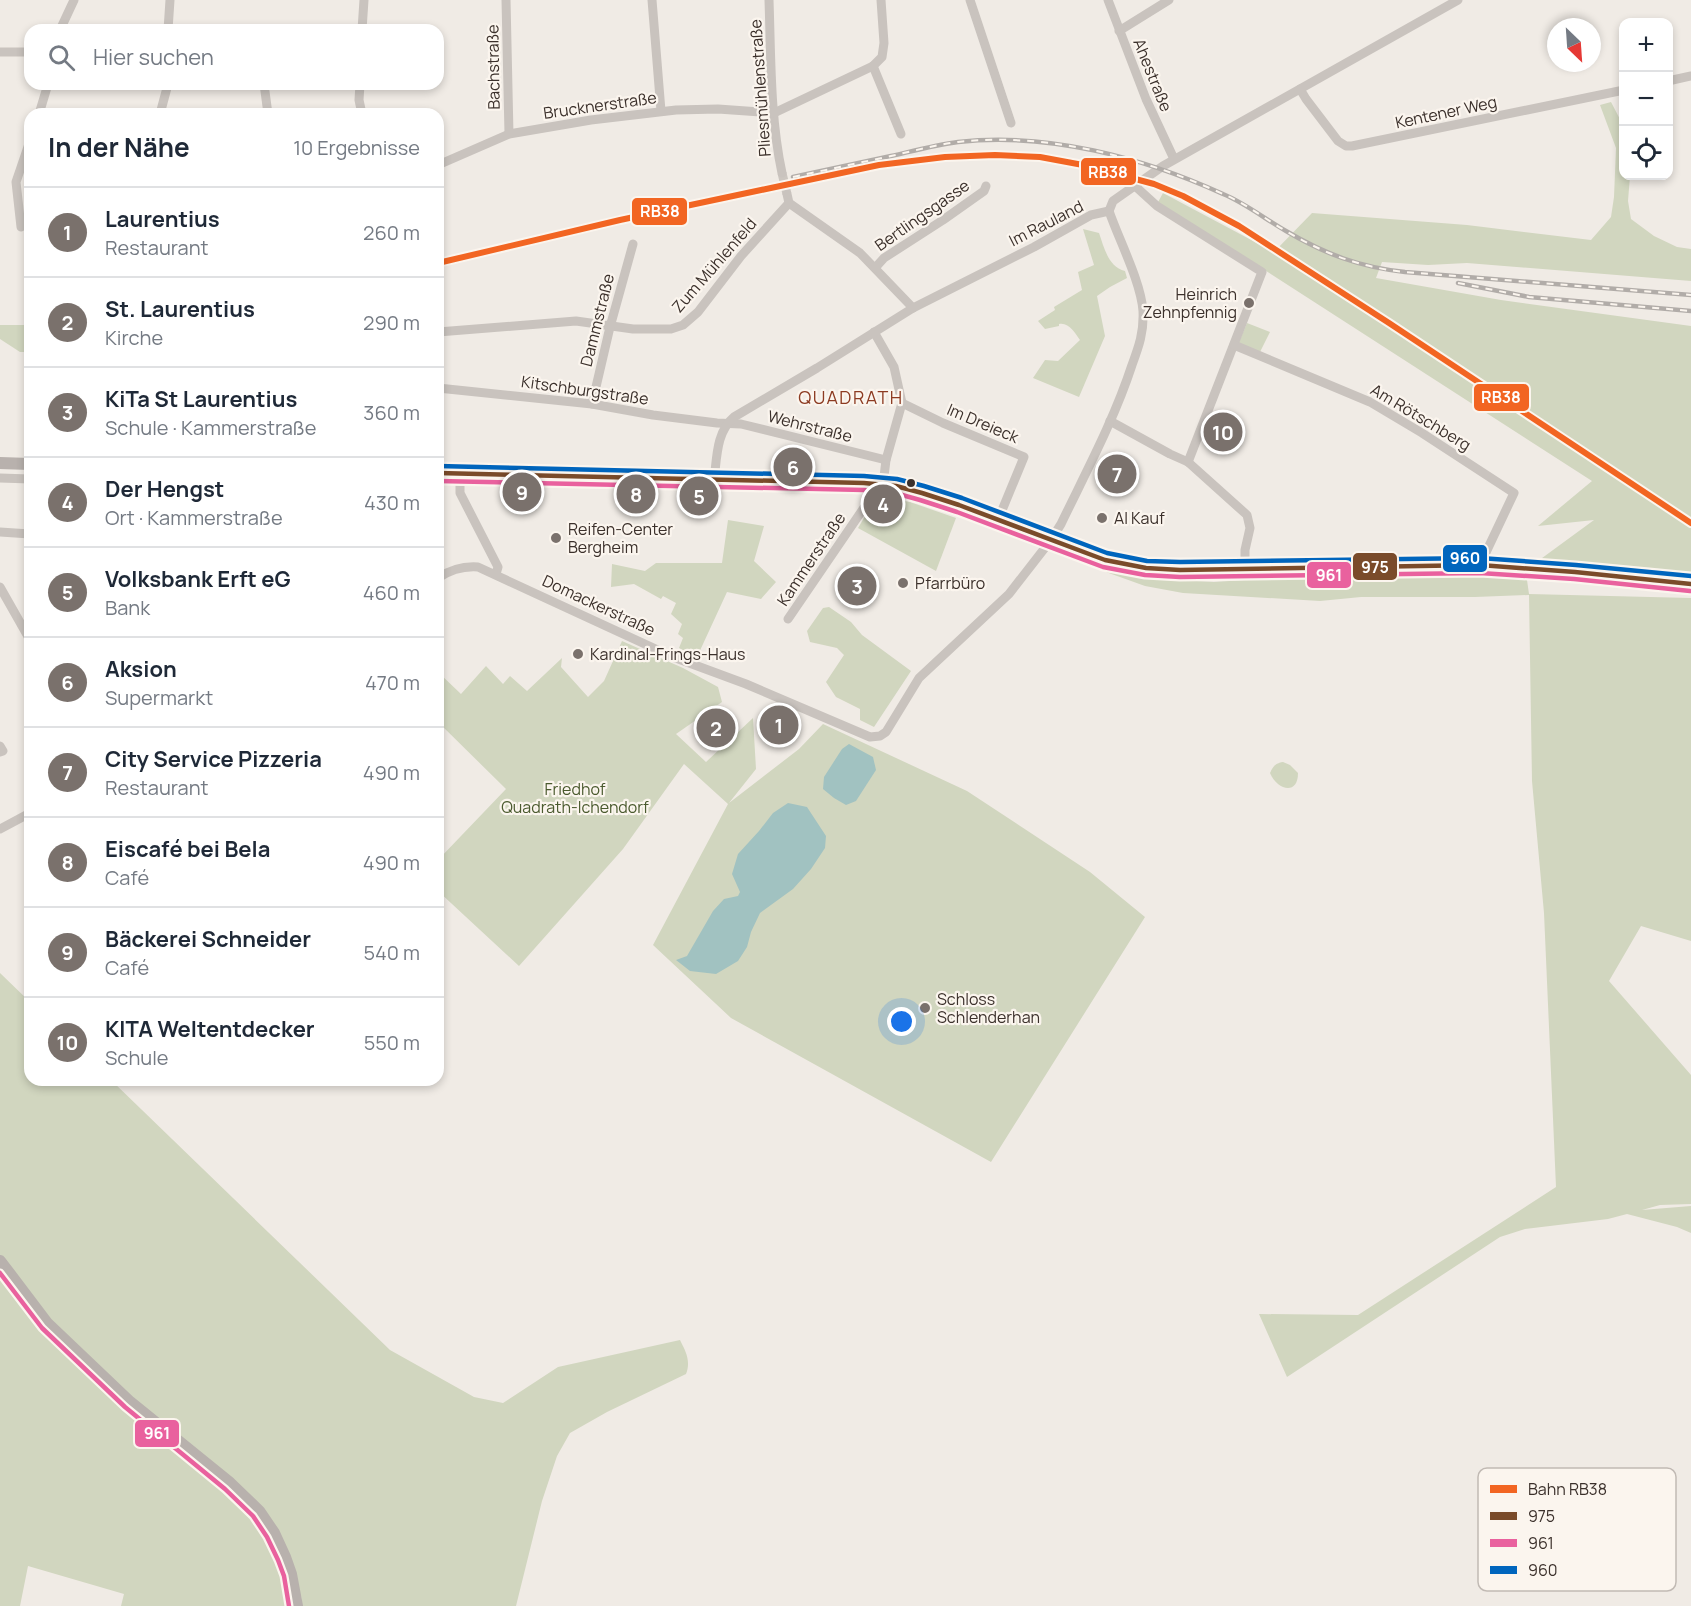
<!DOCTYPE html>
<html lang="de">
<head>
<meta charset="utf-8">
<style>
  :root { --surface:#fff; --page:#f6f6f7; --text:#1f2937; --muted:#747a83; --line:#e0e1e3; --accent:#7a716c }
  body { margin:0; font-family:Manrope,sans-serif; background:var(--page); color:var(--text) }
  .controls { position:absolute; right:18px; top:18px; display:grid; overflow:hidden; border-radius:12px; box-shadow:0 3px 9px #0003 }
  .controls button { width:54px; height:54px; display:grid; place-items:center; padding:0; border:0; border-bottom:2px solid var(--line); background:var(--surface); color:var(--text); font:30px sans-serif }
  .compass { position:absolute; left:1547px; top:18px; width:54px; height:54px; border-radius:50%; background:var(--surface); box-shadow:0 3px 9px #0003; rotate:155deg }
  .you { position:absolute; left:902px; top:1022px; width:21px; height:21px; margin:-15px; border:4px solid #fff; border-radius:50%; background:#1a73e8; box-shadow:0 0 0 9px #1a73e833 }
  .badge { display:grid; place-items:center; width:39px; height:39px; border-radius:50%; background:var(--accent); color:#fff; font-size:20px; font-weight:700 }
  .pin { position:absolute; translate:-50% -50%; border:3px solid #fff; box-shadow:0 2px 6px #0006 }
  .list { margin:0; padding:0; list-style:none }
  h2 { display:flex; justify-content:space-between; align-items:center; height:78px; margin:0; padding:0 24px; font-size:26px }
  h2 small { font-size:20px; font-weight:400; color:var(--muted) }
  .list li { display:grid; grid-template-columns:39px 1fr auto; gap:18px; align-items:center; box-sizing:border-box; height:90px; padding:0 24px; border-top:2px solid var(--line) }
  .list b { display:block; font-size:22px; white-space:nowrap }
  .list p { margin:0; font-size:20px; white-space:nowrap; color:var(--muted) }
  .list em { font-size:20px; font-style:normal; color:var(--muted) }
  .icon { flex:none; width:33px; height:33px; fill:none; stroke:currentColor; stroke-width:2; stroke-linecap:round; stroke-linejoin:round }
  .map { position:relative; flex:none; width:1691px; height:1606px; overflow:hidden }
  .search { position:absolute; background:var(--surface); box-shadow:0 3px 9px #0003; left:24px; top:24px; width:420px; height:66px; display:flex; align-items:center; gap:15px; box-sizing:border-box; padding:0 21px; border-radius:18px; color:var(--muted); font-size:22px }
  .panel { position:absolute; background:var(--surface); box-shadow:0 3px 9px #0003; left:24px; top:108px; width:420px; height:978px; border-radius:18px }
  .map>svg:first-child { display:block }
  .green { fill:#d1d6bf }
  .water { fill:#a1c2c1 }
  .lines { fill:none; stroke-linecap:round; stroke-linejoin:round }
  .minor-tunnel { stroke:#ccc6c0; stroke-width:9; stroke-dasharray:9 4.5; stroke-linecap:butt }
  .minor { stroke:#c9c3be; stroke-width:9 }
  .major { stroke:#b8b1ad; stroke-width:12 }
  .rail-casing { stroke:#b1aca8; stroke-width:4.5 }
  .rail { stroke:#fbf5ee; stroke-width:2; stroke-dasharray:7; stroke-linecap:butt }
  .bus-1-casing { stroke:#fbf5ee; stroke-width:9 }
  .bus-2-casing { stroke:#fbf5ee; stroke-width:9 }
  .bus-3-casing { stroke:#fbf5ee; stroke-width:9 }
  .bus-1 { stroke:#7a4b2a; stroke-width:4.5 }
  .bus-2 { stroke:#e9619e; stroke-width:4.5 }
  .bus-3 { stroke:#0065bd; stroke-width:4.5 }
  .rail-1-casing { stroke:#fbf5ee; stroke-width:10 }
  .rail-1 { stroke:#f26522; stroke-width:6 }
  .poi-dot { fill:#7a716c; stroke:#fbf5ee; stroke-width:2 }
  .bus-dot { fill:#3b302b; stroke:#fbf5ee; stroke-width:2 }
  .labels { text-anchor:middle; dominant-baseline:central; stroke-width:4.5; stroke-linejoin:round; paint-order:stroke }
  .street-label { font-size:16px; fill:#3b302b; stroke:#fbf5ee }
  .poi-label { font-size:16px; fill:#3b302b; stroke:#fbf5ee; text-anchor:start }
  .park-label { font-size:16px; fill:#4a5a2e; stroke:#fbf5ee }
  .neighbourhood-label { font-size:18px; letter-spacing:1.5px; fill:#8c3b22; stroke:#fbf5ee }
  .key { fill:#fbf5ee; stroke:#c1bab4; stroke-width:1.5 }
  .key-label { font-size:16px; fill:#3b302b }
  .line-badge { stroke:#fbf5ee; stroke-width:2 }
  .badge-label { font-size:16px; text-anchor:middle; font-weight:bold; fill:#fff }
</style>
</head>
<body>
<div class="map">
<svg width="1691" height="1606" viewBox="0 0 1691 1606">
  <rect width="100%" height="100%" fill="#f0ebe5"/>
  <!-- green -->
  <g class="green">
    <polygon points="1611,102 1623,125 1624,176 1630,176 1628,201 1631,219 1654,236 1677,247 1691,249 1691,281 1467,263 1428,265 1382,262 1376,278 1501,300 1691,326 1691,572 1538,561 1594,520 1538,526 1592,481 1260,267 1157,204 1163,193 1274,252 1312,213 1467,225 1591,240 1611,217 1614,197 1616,148 1600,105"/>
    <path d="M1083 229 1099 233C1104 247 1108 267 1125 271L1127 278 1110 287 1097 296 1105 336 1079 397 1033 378 1045 360 1058 361 1080 340C1075 333 1069 322 1059 324V326L1045 329 1038 321 1055 310 1054 307 1082 290 1078 272 1094 265Z"/>
    <polygon points="1247,323 1270,332 1260,352 1238,344"/>
    <polygon points="0,325 25,325 30,331 30,352 20,352 0,339"/>
    <polygon points="877,496 910,502 956,518 936,571 858,528"/>
    <polygon points="728,520 764,526 754,561 776,582 761,599 727,592 697,657 679,648 683,638 678,634 682,624 671,614 676,603 663,596 661,599 634,584 611,587 612,564 645,571 656,563 722,563"/>
    <polygon points="1108,568 1145,578 1214,582 1260,579 1491,576 1527,580 1529,594 1691,598 1691,941 1641,926 1609,981 1691,1075 1691,1204 1660,1205 1642,1210 1691,1206 1691,1233 1677,1227 1627,1214 1608,1219 1525,1229 1500,1237 1287,1377 1259,1314 1358,1315 1556,1187 1544,913 1532,781 1529,595 1475,597 1361,597 1320,601 1183,593 1145,586 1106,572"/>
    <polygon points="1473,570 1528,574 1529,576 1476,573 1385,573 1385,571"/>
    <polygon points="829,607 851,622 862,635 911,671 874,727 860,720 860,709 836,697 826,682 844,655 837,648 810,642 807,631 823,608"/>
    <polygon points="622,641 683,668 718,687 722,702 676,734 706,762 753,718 756,769 729,803 799,749 823,724 967,791 1090,872 1145,917 991,1162 731,1018 653,945 728,804 684,764 623,849 519,966 438,891 438,860 506,789 438,722 438,672 461,694 486,666 503,684 510,676 527,691 562,658 561,667 588,697 604,681"/>
    <path d="M1283 762 1290 765 1298 773C1298 796 1277 790 1270 773 1273 766 1276 763 1283 762Z"/>
    <path d="M0 973 30 1002V1080H111L390 1350 474 1397 503 1403 558 1367 680 1340C686 1352 691 1361 686 1374L607 1412 570 1433 557 1456 542 1501 516 1606H302L301 1595 288 1593V1606H121L124 1594 28 1566 20 1606H0Z"/>
  </g>
  <!-- water -->
  <g class="water">
    <polygon points="849,744 873,757 876,770 856,801 846,805 834,798 823,789 824,777 842,749"/>
    <polygon points="788,803 807,807 826,836 825,848 811,869 793,889 760,913 751,932 747,947 738,961 716,974 690,971 676,960 687,956 713,911 724,899 738,896 740,892 732,874 738,854 759,831 773,813"/>
  </g>
  <g class="lines">
    <!-- minor-tunnel -->
    <polyline class="minor-tunnel" points="782,173 787,194"/>
    <!-- minor -->
    <g class="minor">
      <polyline points="506,0 509,134"/>
      <polyline points="652,0 661,111"/>
      <path d="M769 0C771 57 770 117 782 173"/>
      <polyline points="970,0 1011,123"/>
      <polyline points="1108,0 1146,99 1174,159"/>
      <polyline points="60,30 74,0"/>
      <polyline points="168,30 170,0"/>
      <polyline points="362,30 364,0"/>
      <polyline points="1119,31 1169,0"/>
      <polyline points="0,52 30,52"/>
      <polyline points="873,66 901,134"/>
      <polyline points="1668,81 1691,76"/>
      <polyline points="264,84 268,114"/>
      <polyline points="360,84 359,100 362,114"/>
      <polyline points="1300,89 1306,99 1338,141 1346,146 1352,146 1624,90"/>
      <polyline points="39,114 48,84"/>
      <polyline points="160,114 168,84"/>
      <polyline points="438,165 509,134 591,120 676,110 718,109 774,113 873,66 882,57 884,43 881,0"/>
      <polyline points="1135,186 1157,206 1262,272 1188,462"/>
      <polyline points="787,194 789,203 860,253 913,308"/>
      <polyline points="1109,211 1113,201 1163,166 1458,0"/>
      <polyline points="21,227 16,182 30,141"/>
      <polyline points="875,268 884,258 943,220 984,191 986,186"/>
      <polyline points="438,332 576,321 633,329 671,329 683,325 698,312 741,256 789,203"/>
      <polyline points="874,332 894,367 902,403 886,460 883,485"/>
      <polyline points="1234,345 1370,402 1422,433 1514,493 1480,565"/>
      <polyline points="438,388 592,404 653,415 717,423 741,424 886,460"/>
      <polyline points="902,403 943,423 1024,457 998,520"/>
      <polyline points="592,404 610,327 633,244"/>
      <polyline points="1110,421 1170,454 1188,462 1247,515 1250,528 1245,550 1245,568"/>
      <polyline points="460,474 460,493 498,567 496,574"/>
      <polyline points="0,478 30,479"/>
      <path d="M714 480C717 458 716 432 734 417L817 368 913 308 1034 247 1091 215 1109 211"/>
      <polyline points="0,532 30,534"/>
      <path d="M438 578C450 570 464 566 478 567L673 657 746 684 870 737 880 736 886 732 919 678 1009 594 1051 540 1061 524C1086 472 1114 420 1132 365 1139 346 1144 332 1143 311 1141 282 1119 240 1109 211"/>
      <polyline points="0,587 30,640"/>
      <polyline points="788,619 874,493 874,484"/>
      <polyline points="0,746 3,751 0,752"/>
      <polyline points="0,829 30,813"/>
    </g>
    <!-- major -->
    <g class="major">
      <polyline points="0,463 30,464"/>
      <polyline points="438,473 687,480 864,483 896,486 922,493 959,505 1105,560 1146,568 1180,570 1480,565 1575,572 1691,584"/>
      <polyline points="0,1261 47,1323 130,1402 230,1483 259,1511 274,1533 285,1557 291,1574 297,1606"/>
    </g>
    <defs>
      <g id="rail">
        <path d="M793 177C826 170 858 163 891 156 913 151 935 145 958 142 1047 132 1142 157 1223 194 1245 203 1265 219 1286 231 1325 254 1359 267 1405 272L1691 295"/>
        <polyline points="1458,283 1529,297 1691,311"/>
      </g>
    </defs>
    <!-- rail casing -->
    <use href="#rail" class="rail-casing"/>
    <!-- rail -->
    <use href="#rail" class="rail"/>
    <defs>
      <polyline id="bus-1" points="438,473 864,483 896,486 922,493 959,505 1105,560 1146,568 1180,570 1480,565 1575,572 1691,584"/>
      <g id="bus-2">
        <polyline points="438,481 864,490 895,493 920,500 957,512 1103,567 1145,575 1180,577 1480,573 1574,579 1690,591"/>
        <polyline points="0,1273 42,1328 125,1407 225,1489 253,1516 267,1537 278,1560 284,1576 289,1606"/>
      </g>
      <polyline id="bus-3" points="438,466 864,476 897,479 924,486 962,498 1107,553 1147,561 1180,562 1480,558 1576,565 1691,576"/>
    </defs>
    <!-- bus-1 casing -->
    <use href="#bus-1" class="bus-1-casing"/>
    <!-- bus-2 casing -->
    <use href="#bus-2" class="bus-2-casing"/>
    <!-- bus-3 casing -->
    <use href="#bus-3" class="bus-3-casing"/>
    <!-- bus-1 -->
    <use href="#bus-1" class="bus-1"/>
    <!-- bus-2 -->
    <use href="#bus-2" class="bus-2"/>
    <!-- bus-3 -->
    <use href="#bus-3" class="bus-3"/>
    <defs>
      <polyline id="rail-1" points="438,263 620,220 879,165 945,157 995,155 1040,157 1083,165 1154,184 1183,196 1239,226 1389,323 1691,523"/>
    </defs>
    <!-- rail-1 casing -->
    <use href="#rail-1" class="rail-1-casing"/>
    <!-- rail-1 -->
    <use href="#rail-1" class="rail-1"/>
  </g>
  <!-- markers -->
  <g class="poi-dot">
    <circle cx="1249" cy="303" r="6"/>
    <circle cx="1102" cy="518" r="6"/>
    <circle cx="556" cy="538" r="6"/>
    <circle cx="903" cy="583" r="6"/>
    <circle cx="578" cy="654" r="6"/>
    <circle cx="925" cy="1008" r="6"/>
  </g>
  <circle class="bus-dot" cx="911" cy="483" r="5"/>
  <g class="labels">
    <!-- street labels -->
    <g class="street-label">
      <text transform="translate(493 67) rotate(-91)">Bachstraße</text>
      <text transform="translate(1153 75) rotate(68)">Ahestraße</text>
      <text transform="translate(760 88) rotate(-94)">Pliesmühlenstraße</text>
      <text transform="translate(600 105) rotate(-8)">Brucknerstraße</text>
      <text transform="translate(1446 112) rotate(-12)">Kentener Weg</text>
      <text transform="translate(922 215) rotate(-35)">Bertlingsgasse</text>
      <text transform="translate(1046 223) rotate(-27)">Im Rauland</text>
      <text transform="translate(714 265) rotate(-49)">Zum Mühlenfeld</text>
      <text transform="translate(597 320) rotate(-76)">Dammstraße</text>
      <text transform="translate(585 390) rotate(8)">Kitschburgstraße</text>
      <text transform="translate(1421 417) rotate(31)">Am Rötschberg</text>
      <text transform="translate(983 423) rotate(23)">Im Dreieck</text>
      <text transform="translate(810 426) rotate(14)">Wehrstraße</text>
      <text transform="translate(811 559) rotate(-56)">Kammerstraße</text>
      <text transform="translate(599 605) rotate(25)">Domackerstraße</text>
    </g>
    <!-- poi labels -->
    <g class="poi-label">
      <text x="1237" y="294" text-anchor="end">Heinrich<tspan x="1237" dy="18">Zehnpfennig</tspan></text>
      <text x="1114" y="518">Al Kauf</text>
      <text x="568" y="529">Reifen-Center<tspan x="568" dy="18">Bergheim</tspan></text>
      <text x="915" y="583">Pfarrbüro</text>
      <text x="590" y="654">Kardinal-Frings-Haus</text>
      <text x="937" y="999">Schloss<tspan x="937" dy="18">Schlenderhan</tspan></text>
    </g>
    <!-- park labels -->
    <g class="park-label">
      <text x="575" y="789">Friedhof<tspan x="575" dy="18">Quadrath-Ichendorf</tspan></text>
    </g>
    <!-- neighbourhood labels -->
    <g class="neighbourhood-label">
      <text x="851" y="397">QUADRATH</text>
    </g>
  </g>
  <!-- legend -->
  <rect x="1478" y="1468" width="198" height="123" rx="9" class="key"/>
  <rect x="1490" y="1485" width="27" height="8" fill="#f26522"/>
  <rect x="1490" y="1512" width="27" height="8" fill="#7a4b2a"/>
  <rect x="1490" y="1539" width="27" height="8" fill="#e9619e"/>
  <rect x="1490" y="1566" width="27" height="8" fill="#0065bd"/>
  <g class="key-label">
    <text x="1528" y="1495">Bahn RB38</text>
    <text x="1528" y="1522">975</text>
    <text x="1528" y="1549">961</text>
    <text x="1528" y="1576">960</text>
  </g>
  <g class="line-badge">
    <rect x="1080" y="157" width="57" height="29" rx="6" fill="#f26522"/>
    <rect x="631" y="197" width="57" height="29" rx="6" fill="#f26522"/>
    <rect x="1473" y="383" width="57" height="29" rx="6" fill="#f26522"/>
    <rect x="1442" y="544" width="46" height="29" rx="6" fill="#0065bd"/>
    <rect x="1352" y="552" width="46" height="29" rx="6" fill="#7a4b2a"/>
    <rect x="1306" y="561" width="46" height="28" rx="6" fill="#e9619e"/>
    <rect x="134" y="1419" width="46" height="29" rx="6" fill="#e9619e"/>
  </g>
  <g class="badge-label">
    <text x="1108" y="178">RB38</text>
    <text x="660" y="217">RB38</text>
    <text x="1501" y="403">RB38</text>
    <text x="1465" y="564">960</text>
    <text x="1375" y="573">975</text>
    <text x="1329" y="581">961</text>
    <text x="157" y="1439">961</text>
  </g>
</svg>
<div class="controls">
<button>+</button>
<button>−</button>
<button><svg class="icon" aria-label="locate" viewBox="0 0 24 24"><circle cx="12" cy="12" r="6"/><path d="M12 2v4M12 18v4M2 12h4M18 12h4"/></svg></button>
</div>
<svg class="compass" viewBox="-18 -18 36 36"><path d="M0-13l5 13h-10z" fill="#e53935"/><path d="M0 13l5-13h-10z" fill="#747a83"/></svg>
<div class="you"></div>
<div class="pin badge" style="left:779px;top:725px">1</div>
<div class="pin badge" style="left:716px;top:728px">2</div>
<div class="pin badge" style="left:857px;top:586px">3</div>
<div class="pin badge" style="left:883px;top:504px">4</div>
<div class="pin badge" style="left:699px;top:496px">5</div>
<div class="pin badge" style="left:793px;top:467px">6</div>
<div class="pin badge" style="left:1117px;top:474px">7</div>
<div class="pin badge" style="left:636px;top:494px">8</div>
<div class="pin badge" style="left:522px;top:492px">9</div>
<div class="pin badge" style="left:1223px;top:432px">10</div>
<div class="search"><svg class="icon" aria-label="search" viewBox="0 0 24 24"><circle cx="10" cy="10" r="6"/><path d="M15 15l6 6"/></svg>Hier suchen</div>
<section class="panel">
<h2>In der Nähe<small>10 Ergebnisse</small></h2>
<ul class="list">
<li><span class="badge">1</span><div><b>Laurentius</b><p>Restaurant</p></div><em>260 m</em></li>
<li><span class="badge">2</span><div><b>St. Laurentius</b><p>Kirche</p></div><em>290 m</em></li>
<li><span class="badge">3</span><div><b>KiTa St Laurentius</b><p>Schule · Kammerstraße</p></div><em>360 m</em></li>
<li><span class="badge">4</span><div><b>Der Hengst</b><p>Ort · Kammerstraße</p></div><em>430 m</em></li>
<li><span class="badge">5</span><div><b>Volksbank Erft eG</b><p>Bank</p></div><em>460 m</em></li>
<li><span class="badge">6</span><div><b>Aksion</b><p>Supermarkt</p></div><em>470 m</em></li>
<li><span class="badge">7</span><div><b>City Service Pizzeria</b><p>Restaurant</p></div><em>490 m</em></li>
<li><span class="badge">8</span><div><b>Eiscafé bei Bela</b><p>Café</p></div><em>490 m</em></li>
<li><span class="badge">9</span><div><b>Bäckerei Schneider</b><p>Café</p></div><em>540 m</em></li>
<li><span class="badge">10</span><div><b>KITA Weltentdecker</b><p>Schule</p></div><em>550 m</em></li>
</ul>
</section>
</div>
</body>
</html>
